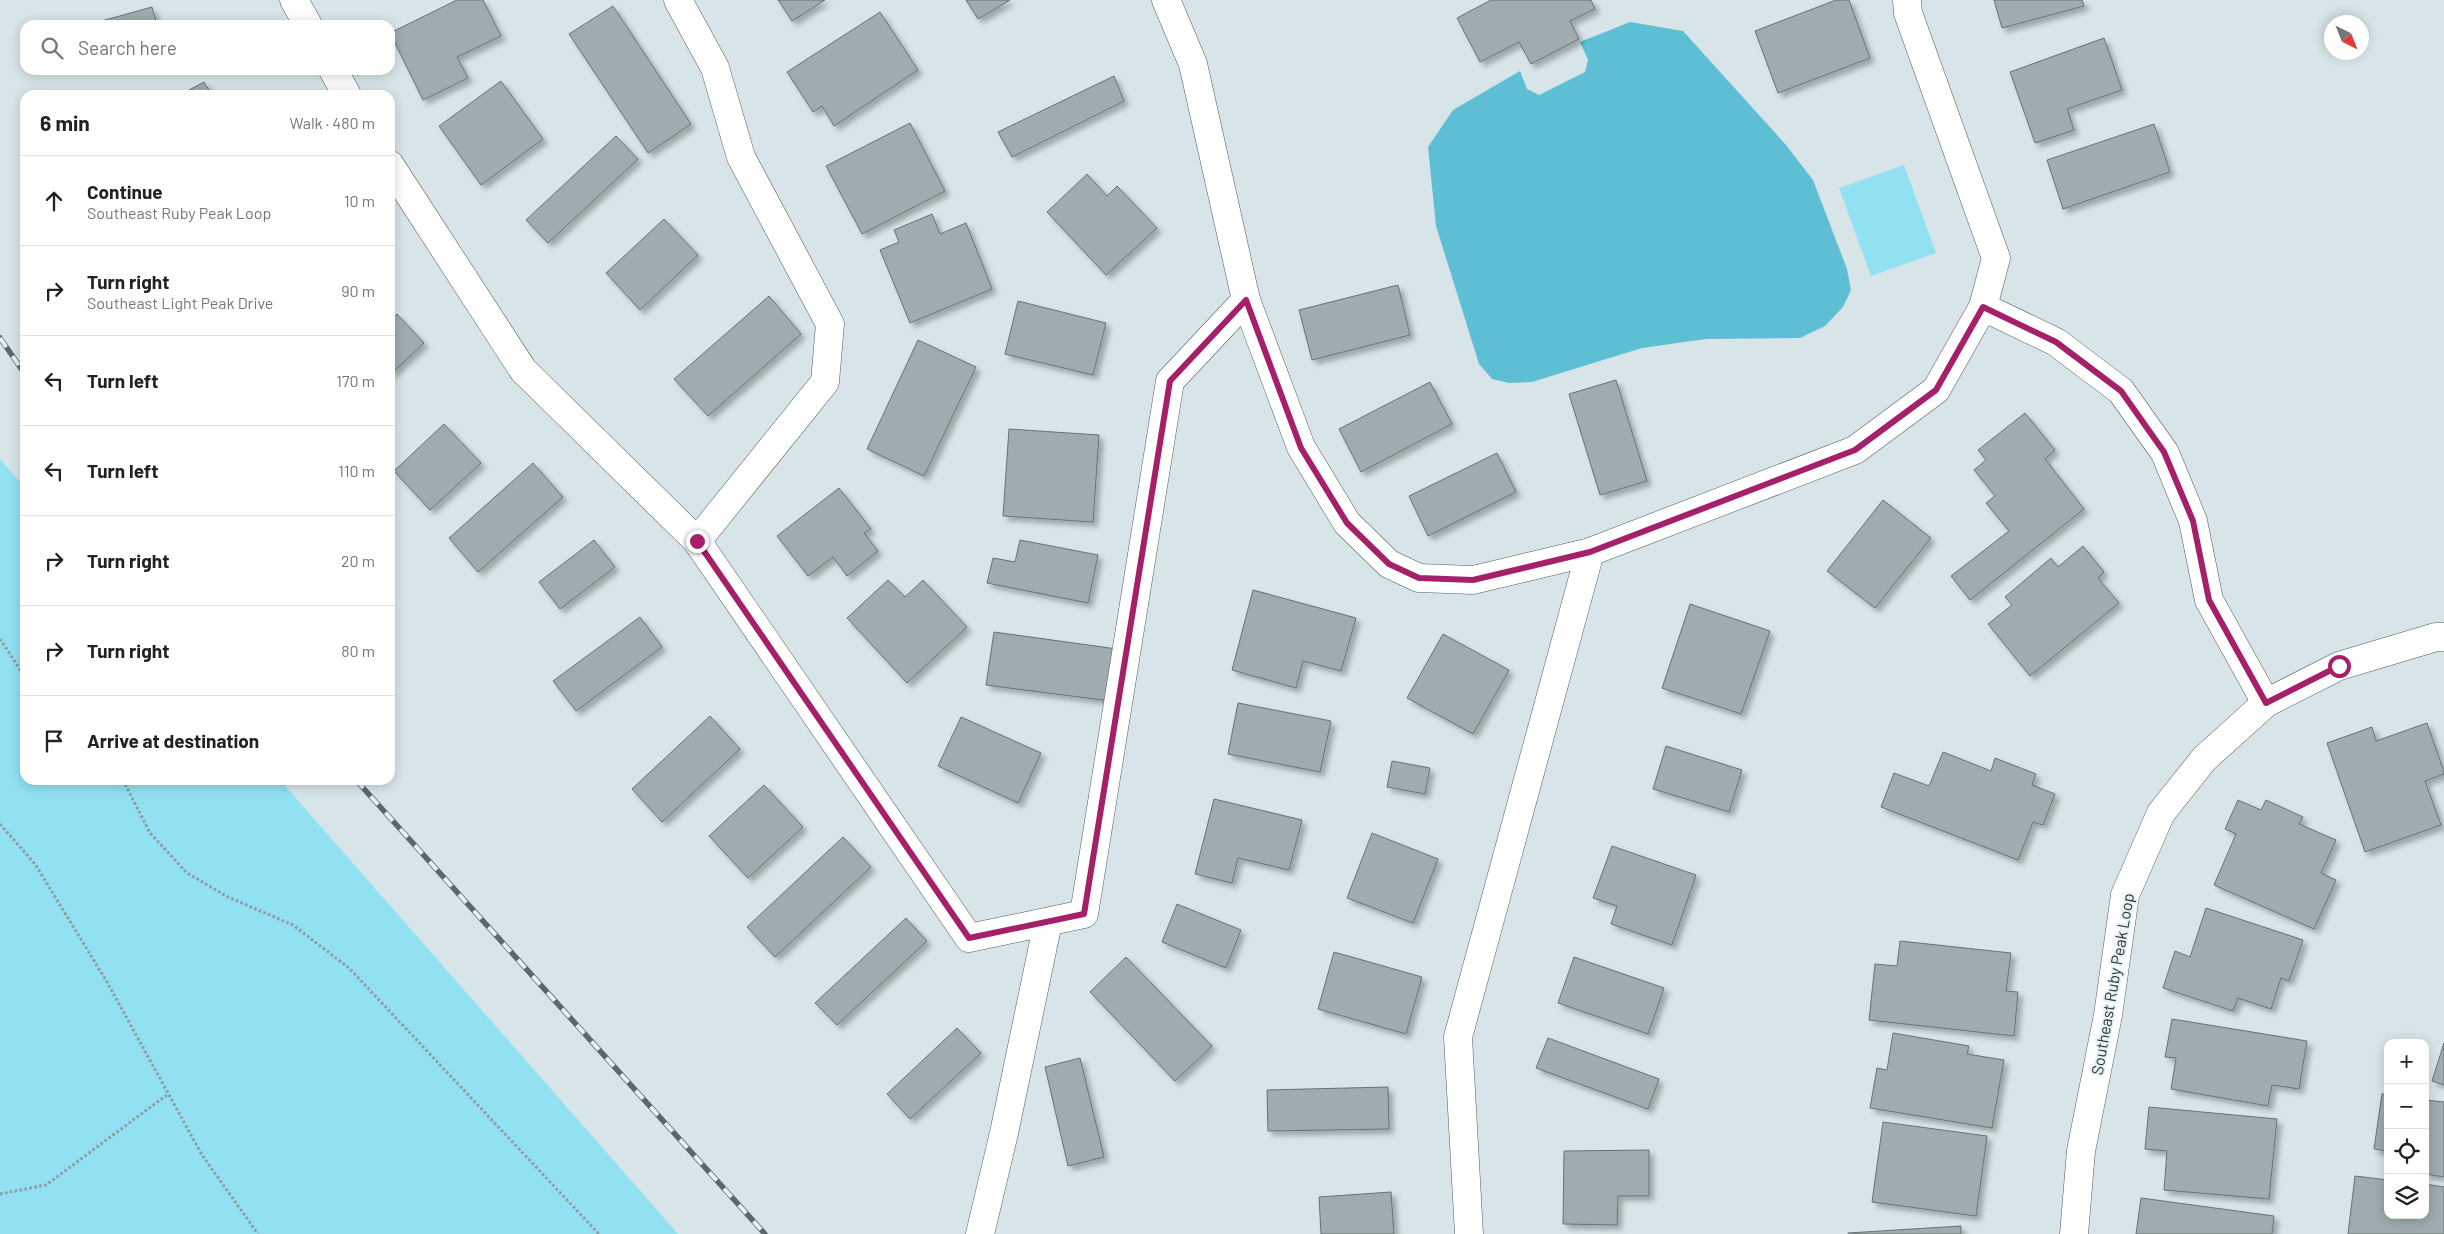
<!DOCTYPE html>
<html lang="en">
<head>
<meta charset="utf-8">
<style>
  :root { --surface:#fff; --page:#f6f6f6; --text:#222; --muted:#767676; --line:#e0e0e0 }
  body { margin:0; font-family:Barlow,sans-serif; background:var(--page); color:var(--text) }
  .controls { position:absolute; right:15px; bottom:15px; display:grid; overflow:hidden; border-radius:10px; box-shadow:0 2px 12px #0003 }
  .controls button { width:45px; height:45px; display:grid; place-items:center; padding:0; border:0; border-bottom:1px solid var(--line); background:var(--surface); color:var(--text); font:25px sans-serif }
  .compass { position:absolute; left:2324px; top:15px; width:45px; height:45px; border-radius:50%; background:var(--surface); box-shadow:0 2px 12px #0003; rotate:137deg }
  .stop { position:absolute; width:15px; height:15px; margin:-11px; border:4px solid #a61f69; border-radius:50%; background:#fff }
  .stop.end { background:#a61f69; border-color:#fff; box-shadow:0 1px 5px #0008 }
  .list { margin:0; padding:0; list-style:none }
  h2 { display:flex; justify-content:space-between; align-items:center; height:65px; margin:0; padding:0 20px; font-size:21px }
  h2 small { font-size:16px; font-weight:400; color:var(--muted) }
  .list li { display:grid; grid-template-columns:32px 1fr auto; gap:15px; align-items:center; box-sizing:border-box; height:90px; padding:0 20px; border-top:1px solid var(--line) }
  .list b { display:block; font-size:19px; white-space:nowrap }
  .list p { margin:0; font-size:16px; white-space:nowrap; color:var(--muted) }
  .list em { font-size:16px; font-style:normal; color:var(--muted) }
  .icon { flex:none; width:28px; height:28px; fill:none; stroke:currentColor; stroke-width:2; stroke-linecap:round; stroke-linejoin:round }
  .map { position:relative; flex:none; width:2444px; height:1234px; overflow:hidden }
  .search { position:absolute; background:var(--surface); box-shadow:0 2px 12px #0003; left:20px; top:20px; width:375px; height:55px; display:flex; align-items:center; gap:12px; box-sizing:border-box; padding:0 18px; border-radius:15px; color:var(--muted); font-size:19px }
  .panel { position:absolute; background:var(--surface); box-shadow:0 2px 12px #0003; left:20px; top:90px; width:375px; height:695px; border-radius:15px }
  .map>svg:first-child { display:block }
  .green { fill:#91e1f3 }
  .water { fill:#5ebfd4 }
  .building { fill:#9fabae; stroke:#667174; filter:url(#shadow) }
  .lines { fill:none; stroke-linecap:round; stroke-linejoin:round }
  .minor-casing { stroke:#515c5e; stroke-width:29 }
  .path { stroke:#90999c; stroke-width:3; stroke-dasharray:2.5 2.5; stroke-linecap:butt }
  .minor { stroke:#fff; stroke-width:28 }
  .rail-casing { stroke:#5f6669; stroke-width:5.5 }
  .rail { stroke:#e5f2f5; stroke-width:4; stroke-dasharray:11; stroke-linecap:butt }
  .route { stroke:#a61f69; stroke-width:6 }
  .labels { text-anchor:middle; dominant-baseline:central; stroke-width:4; stroke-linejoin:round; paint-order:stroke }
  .street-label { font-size:16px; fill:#2e3335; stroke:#e5f2f5 }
</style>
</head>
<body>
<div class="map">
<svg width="2444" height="1234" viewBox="0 0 2444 1234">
  <defs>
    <filter id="shadow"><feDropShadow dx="4.5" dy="4.5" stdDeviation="2.5" flood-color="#0004"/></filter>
  </defs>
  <rect width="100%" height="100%" fill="#d8e5e8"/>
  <!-- green -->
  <g class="green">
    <polygon points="1904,165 1936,253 1871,276 1839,188"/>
    <polygon points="0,459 25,488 25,780 280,780 678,1234 0,1234"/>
  </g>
  <!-- water -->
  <polygon class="water" points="1630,22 1683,31 1786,145 1813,180 1847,269 1851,290 1843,307 1825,326 1800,338 1706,339 1642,348 1532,382 1509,383 1492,379 1479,364 1436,226 1428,147 1453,110 1520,71 1527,89 1539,95 1585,72 1588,60 1580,42"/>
  <!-- building -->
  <g class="building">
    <polygon points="457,0 483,0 501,36 457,57 468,78 423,100 390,33"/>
    <polygon points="778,0 825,0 792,21"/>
    <polygon points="966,0 1010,0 978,19"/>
    <polygon points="1491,0 1591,0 1595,9 1570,21 1579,39 1531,64 1519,42 1480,62 1457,18"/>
    <polygon points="1836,0 1849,0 1870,58 1778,93 1755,31"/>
    <polygon points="1994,0 2082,0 2084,6 2002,28"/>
    <polygon points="613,6 691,124 648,153 569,34"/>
    <polygon points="152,7 157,25 99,25 98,22"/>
    <polygon points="880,12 918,70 834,126 822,106 813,112 787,72"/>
    <polygon points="2104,38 2122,90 2067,109 2074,130 2035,143 2010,72"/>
    <polygon points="1114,76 1124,101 1012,157 998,132"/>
    <polygon points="501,81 543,139 481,185 439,126"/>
    <polygon points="204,82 212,95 180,95"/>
    <polygon points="910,123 945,191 862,234 826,166"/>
    <polygon points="2154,124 2170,172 2063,209 2047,160"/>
    <polygon points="616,136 638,159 548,243 526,220"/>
    <polygon points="1087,174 1107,196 1117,186 1157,228 1106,275 1047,212"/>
    <polygon points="932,214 940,234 966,223 992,289 910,323 880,250 899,242 894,230"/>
    <polygon points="664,219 698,255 640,310 606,273"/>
    <polygon points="1398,285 1410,335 1312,360 1299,310"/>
    <polygon points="769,296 801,334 708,416 674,379"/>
    <polygon points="1018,301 1106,323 1093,375 1005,354"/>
    <polygon points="397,314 424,343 390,375 390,320"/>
    <polygon points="918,340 976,367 924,476 867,449"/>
    <polygon points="1616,380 1647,481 1600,495 1569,394"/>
    <polygon points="1430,382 1452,424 1361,472 1339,429"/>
    <polygon points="2025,413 2055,450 2045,459 2084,509 1970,600 1951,576 2009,531 1986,503 1995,496 1974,470 1986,460 1978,450"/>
    <polygon points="444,424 481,463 430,510 394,471"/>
    <polygon points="1009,429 1099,435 1093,522 1003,516"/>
    <polygon points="1497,453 1516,492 1428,536 1409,496"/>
    <polygon points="533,463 563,497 478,572 449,538"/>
    <polygon points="839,488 871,529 864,533 878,551 847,576 833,557 808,576 777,536"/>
    <polygon points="1883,500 1931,538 1875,608 1827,571"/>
    <polygon points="594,540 615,567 560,609 539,582"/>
    <polygon points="1020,540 1098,555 1088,603 987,583 993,558 1015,562"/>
    <polygon points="2083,546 2104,572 2098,578 2119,603 2030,676 1988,624 2012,605 2005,597 2051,558 2058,567"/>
    <polygon points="888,580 905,597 923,580 967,627 907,683 847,618"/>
    <polygon points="1253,590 1356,618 1341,671 1303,661 1296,688 1232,670"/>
    <polygon points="1690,604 1770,631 1741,714 1662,688"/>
    <polygon points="640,617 662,647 576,711 553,681"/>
    <polygon points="994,632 1117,649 1110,701 986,685"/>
    <polygon points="1443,634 1509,670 1473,734 1407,698"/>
    <polygon points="1238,703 1331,721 1320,772 1228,754"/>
    <polygon points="710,716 740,749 662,822 632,789"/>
    <polygon points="961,717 1041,753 1018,803 938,766"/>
    <polygon points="2427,723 2444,772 2444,774 2425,781 2441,825 2365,852 2327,743 2372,727 2376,741"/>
    <polygon points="1666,746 1742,770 1729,812 1653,789"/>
    <polygon points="1943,752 1991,771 1995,758 2036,774 2032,785 2055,794 2043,825 2033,822 2018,860 1881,807 1894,773 1929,786"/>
    <polygon points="1392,761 1430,768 1425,794 1387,787"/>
    <polygon points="764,785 803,827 748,878 709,836"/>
    <polygon points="1214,799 1302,820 1289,870 1238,858 1232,883 1195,874"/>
    <polygon points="2238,800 2261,810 2266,800 2303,817 2299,824 2336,840 2321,873 2336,880 2314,929 2214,885 2236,834 2225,829"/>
    <polygon points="1372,833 1438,859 1413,923 1347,898"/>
    <polygon points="843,837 871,867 775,957 747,927"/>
    <polygon points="1612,846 1696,875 1672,945 1611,924 1617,906 1593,898"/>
    <polygon points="1177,904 1241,930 1226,968 1162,942"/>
    <polygon points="2206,908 2303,940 2289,981 2281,978 2271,1009 2238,998 2233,1011 2163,988 2175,951 2190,957"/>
    <polygon points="906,918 927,941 837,1025 815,1003"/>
    <polygon points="1900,941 2011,953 2006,991 2018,992 2014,1036 1869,1020 1875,964 1897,966"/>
    <polygon points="1334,952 1422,977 1406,1034 1318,1009"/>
    <polygon points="1126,957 1212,1046 1175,1081 1090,992"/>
    <polygon points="1574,957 1664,988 1648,1034 1558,1003"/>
    <polygon points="2172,1019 2307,1041 2299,1089 2272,1085 2268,1106 2171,1089 2176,1058 2165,1057"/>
    <polygon points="957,1028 981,1053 910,1119 887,1094"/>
    <polygon points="1893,1033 1969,1046 1967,1054 2004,1060 1992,1128 1870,1108 1877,1068 1887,1070"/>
    <polygon points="1548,1038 1659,1079 1648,1109 1536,1068"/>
    <polygon points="2444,1043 2444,1085 2432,1081"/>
    <polygon points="1080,1058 1104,1157 1068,1166 1045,1067"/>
    <polygon points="1388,1087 1389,1129 1268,1131 1267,1090"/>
    <polygon points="2382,1094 2388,1094 2388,1151 2374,1149"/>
    <polygon points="2425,1100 2444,1102 2444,1177 2425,1174"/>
    <polygon points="2149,1107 2277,1119 2269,1199 2164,1190 2167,1151 2145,1149"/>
    <polygon points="1883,1122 1987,1136 1976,1216 1872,1202"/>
    <polygon points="1649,1150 1649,1196 1618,1196 1617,1225 1563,1224 1564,1151"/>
    <polygon points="2355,1176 2388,1180 2388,1215 2425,1215 2425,1184 2444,1187 2444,1234 2348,1234"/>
    <polygon points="1391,1192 1394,1234 1321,1234 1319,1197"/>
    <polygon points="2141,1198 2274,1216 2272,1234 2136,1234"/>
    <polygon points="1961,1226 1961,1234 1848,1234 1848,1233"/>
  </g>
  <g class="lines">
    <defs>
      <g id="minor">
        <polyline points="294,0 308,25"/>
        <polyline points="678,0 715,68 741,157 830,324 825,382 697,541"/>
        <polyline points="1166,0 1193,64 1246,300 1301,447 1347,523 1389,564 1419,578 1473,580 1590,552 1855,450 1936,390 1983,307 1996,258 1908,13 1907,0"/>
        <polyline points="333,70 347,95"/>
        <polyline points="390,165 523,370 697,541 969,938 1084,914 1170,381 1246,300"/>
        <polyline points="1983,307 2056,342 2121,391 2165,453 2193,521 2209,600 2266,703"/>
        <polyline points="980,1234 1004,1133 1048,922"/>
        <polyline points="1469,1234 1458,1037 1590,552"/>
        <polyline points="2074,1234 2081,1151 2108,1015 2125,895 2161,813 2204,759 2266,703 2339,666 2436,637 2444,637"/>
      </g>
    </defs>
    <!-- minor casing -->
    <use href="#minor" class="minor-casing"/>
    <!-- path -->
    <g class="path">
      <polyline points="0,639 25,677"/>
      <polyline points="123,780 150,833 187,873 228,897 293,925 349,968 599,1234"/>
      <polyline points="0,824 35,864 107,982 202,1155 258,1234"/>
      <polyline points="0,1194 46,1185 168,1094"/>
    </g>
    <!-- minor -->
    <use href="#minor" class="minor"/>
    <defs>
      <g id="rail">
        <polyline points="0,338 25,374"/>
        <polyline points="356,780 765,1234"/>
      </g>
    </defs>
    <!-- rail casing -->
    <use href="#rail" class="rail-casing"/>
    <!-- rail -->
    <use href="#rail" class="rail"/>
  </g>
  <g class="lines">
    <!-- route -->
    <polyline class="route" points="697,541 969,938 1084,914 1170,381 1246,300 1301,448 1347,523 1389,564 1419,578 1473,580 1590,552 1855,450 1936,390 1983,307 2056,342 2121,391 2164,452 2193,521 2209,600 2266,703 2339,666"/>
  </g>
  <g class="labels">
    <!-- street labels -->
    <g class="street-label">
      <text transform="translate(2112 984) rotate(-80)">Southeast Ruby Peak Loop</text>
    </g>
  </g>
</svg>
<div class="controls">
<button>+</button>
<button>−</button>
<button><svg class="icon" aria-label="locate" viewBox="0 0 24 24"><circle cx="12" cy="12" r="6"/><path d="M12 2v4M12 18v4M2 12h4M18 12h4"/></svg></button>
<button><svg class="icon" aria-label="layers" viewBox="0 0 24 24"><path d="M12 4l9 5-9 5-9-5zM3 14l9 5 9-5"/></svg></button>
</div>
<svg class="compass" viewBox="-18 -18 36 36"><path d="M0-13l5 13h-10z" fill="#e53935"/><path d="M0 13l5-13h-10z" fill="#767676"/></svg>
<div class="stop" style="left:2339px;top:666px"></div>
<div class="stop end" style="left:697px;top:541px"></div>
<div class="search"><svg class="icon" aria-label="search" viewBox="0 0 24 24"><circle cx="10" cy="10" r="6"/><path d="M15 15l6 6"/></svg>Search here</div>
<section class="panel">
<h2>6 min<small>Walk · 480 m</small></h2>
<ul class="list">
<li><svg class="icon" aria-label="ahead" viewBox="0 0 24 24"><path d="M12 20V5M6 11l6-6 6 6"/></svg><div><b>Continue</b><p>Southeast Ruby Peak Loop</p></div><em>10 m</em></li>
<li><svg class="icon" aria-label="right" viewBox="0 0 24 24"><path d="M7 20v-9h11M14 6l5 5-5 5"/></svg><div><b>Turn right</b><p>Southeast Light Peak Drive</p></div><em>90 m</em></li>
<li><svg class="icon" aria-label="left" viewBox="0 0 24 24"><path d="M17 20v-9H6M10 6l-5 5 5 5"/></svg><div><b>Turn left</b></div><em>170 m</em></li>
<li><svg class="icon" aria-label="left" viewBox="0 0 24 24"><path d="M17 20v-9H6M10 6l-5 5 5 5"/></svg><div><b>Turn left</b></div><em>110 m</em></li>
<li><svg class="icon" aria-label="right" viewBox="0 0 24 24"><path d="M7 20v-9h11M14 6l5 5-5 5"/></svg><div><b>Turn right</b></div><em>20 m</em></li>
<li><svg class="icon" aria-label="right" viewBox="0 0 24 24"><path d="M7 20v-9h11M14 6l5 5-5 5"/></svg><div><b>Turn right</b></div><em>80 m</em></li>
<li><svg class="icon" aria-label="arrive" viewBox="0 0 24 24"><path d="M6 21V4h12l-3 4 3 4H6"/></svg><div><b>Arrive at destination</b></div></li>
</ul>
</section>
</div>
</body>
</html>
